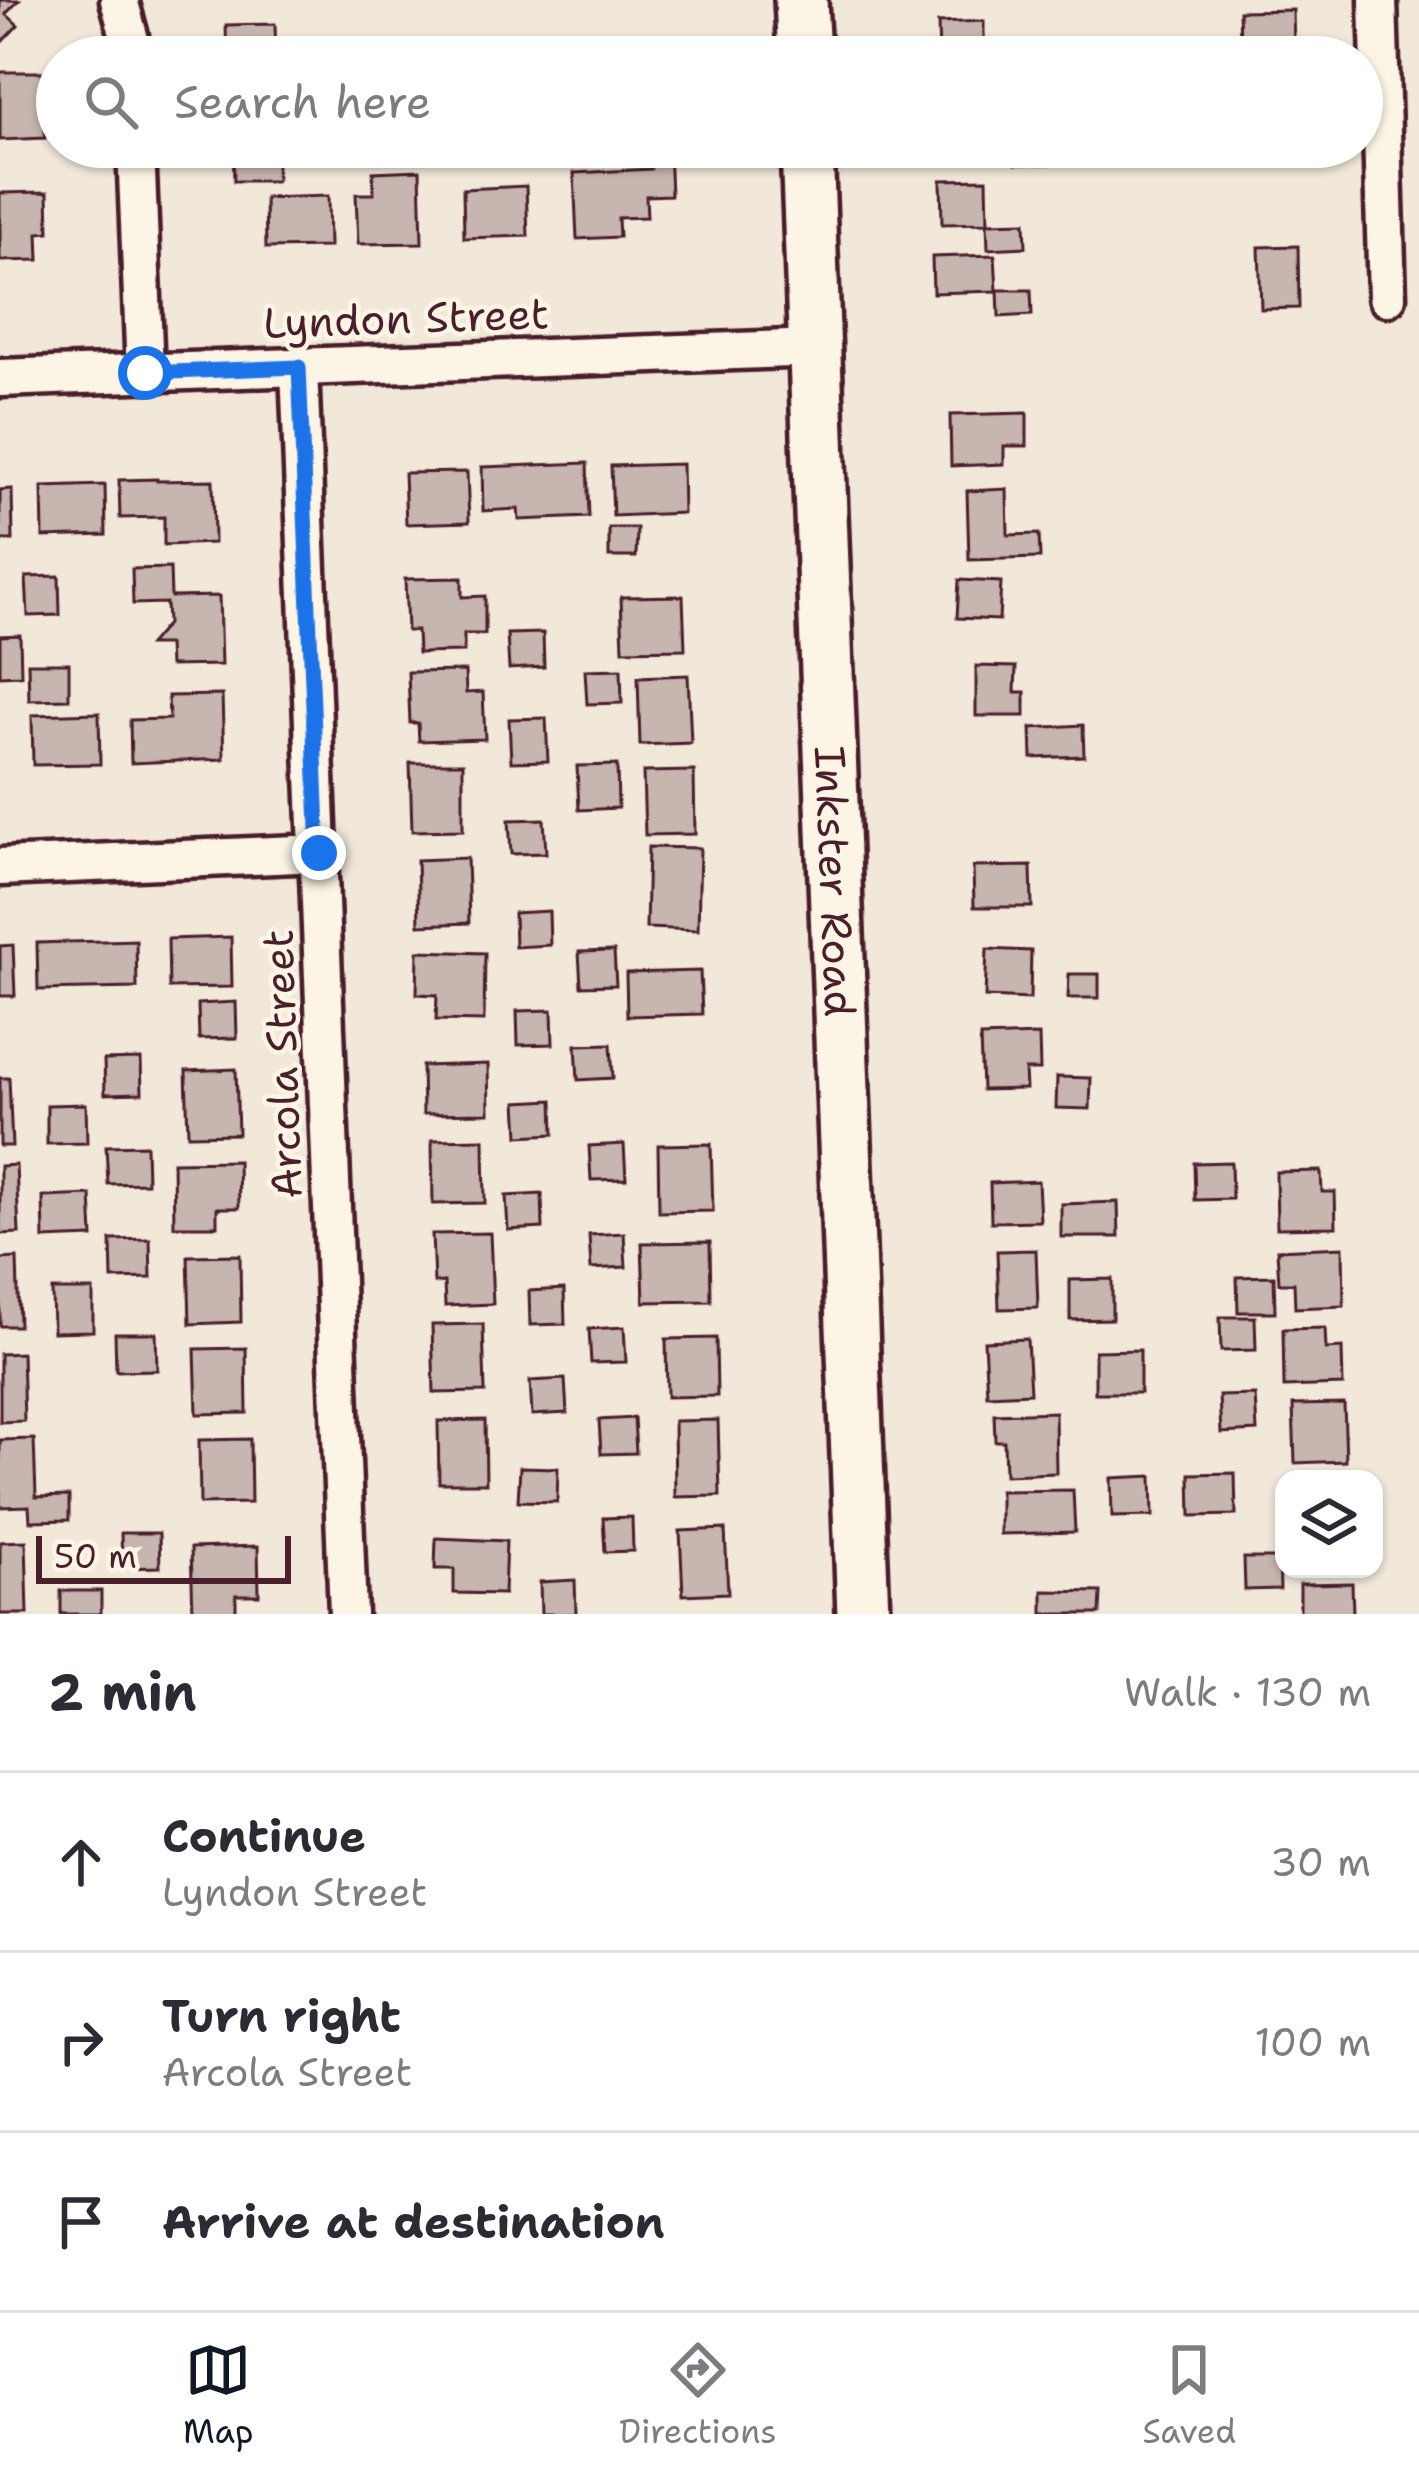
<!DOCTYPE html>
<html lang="en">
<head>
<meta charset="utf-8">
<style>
  :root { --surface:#fff; --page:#f7f7f7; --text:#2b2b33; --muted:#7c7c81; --line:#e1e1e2; --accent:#111827 }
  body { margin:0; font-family:"Shantell Sans",sans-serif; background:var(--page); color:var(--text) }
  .controls { position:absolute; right:36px; bottom:36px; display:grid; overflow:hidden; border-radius:24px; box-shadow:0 3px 9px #0004 }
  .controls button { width:108px; height:108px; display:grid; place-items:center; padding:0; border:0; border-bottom:3px solid var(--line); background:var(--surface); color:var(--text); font:60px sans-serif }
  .scale { position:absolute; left:36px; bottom:30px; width:255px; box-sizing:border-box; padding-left:12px; border:6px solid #4a1f2b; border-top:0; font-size:33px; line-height:42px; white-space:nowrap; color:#4a1f2b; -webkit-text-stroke:9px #fcf5e5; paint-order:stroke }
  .stop { position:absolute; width:36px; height:36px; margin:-27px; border:9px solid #1a73e8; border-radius:50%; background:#fff }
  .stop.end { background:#1a73e8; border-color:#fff; box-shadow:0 3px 12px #0008 }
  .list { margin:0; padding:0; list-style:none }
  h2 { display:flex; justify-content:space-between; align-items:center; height:156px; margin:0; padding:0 48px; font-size:51px }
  h2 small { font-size:39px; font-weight:400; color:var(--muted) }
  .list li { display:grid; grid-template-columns:78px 1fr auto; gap:36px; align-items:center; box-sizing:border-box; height:180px; padding:0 48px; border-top:3px solid var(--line) }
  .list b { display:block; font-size:45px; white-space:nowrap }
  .list p { margin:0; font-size:39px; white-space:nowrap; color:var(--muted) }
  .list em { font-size:39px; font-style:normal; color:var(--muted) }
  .icon { flex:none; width:66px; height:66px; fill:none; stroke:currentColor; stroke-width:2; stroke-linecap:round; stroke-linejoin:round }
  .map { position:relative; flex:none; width:1419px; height:1614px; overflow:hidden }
  .search { position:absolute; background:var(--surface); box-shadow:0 3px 9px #0004; left:36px; right:36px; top:36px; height:132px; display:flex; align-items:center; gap:30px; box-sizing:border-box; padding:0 42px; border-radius:66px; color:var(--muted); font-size:45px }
  .sheet { height:696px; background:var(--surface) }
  nav { display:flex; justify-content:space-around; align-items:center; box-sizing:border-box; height:168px; border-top:3px solid var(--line); background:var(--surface); font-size:33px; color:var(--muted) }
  nav a { display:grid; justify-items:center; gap:6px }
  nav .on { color:var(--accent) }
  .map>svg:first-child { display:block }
  .building { fill:#c7b6af; stroke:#4a1f2b; stroke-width:3 }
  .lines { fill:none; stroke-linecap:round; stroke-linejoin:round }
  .street-casing { stroke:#4a1f2b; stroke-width:45 }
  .secondary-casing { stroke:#4a1f2b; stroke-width:60 }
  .street { stroke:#fcf5e5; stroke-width:36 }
  .secondary { stroke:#fcf5e5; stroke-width:51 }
  .route { stroke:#1a73e8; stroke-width:15 }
  .labels { text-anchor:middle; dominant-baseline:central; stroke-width:9; stroke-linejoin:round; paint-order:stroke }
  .street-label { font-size:42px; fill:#4a1f2b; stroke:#fcf5e5 }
</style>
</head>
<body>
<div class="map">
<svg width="1419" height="1614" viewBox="0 0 1419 1614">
  <rect width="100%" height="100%" fill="#f1e8da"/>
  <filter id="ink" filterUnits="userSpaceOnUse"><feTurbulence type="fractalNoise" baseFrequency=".00833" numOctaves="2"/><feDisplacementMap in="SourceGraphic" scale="24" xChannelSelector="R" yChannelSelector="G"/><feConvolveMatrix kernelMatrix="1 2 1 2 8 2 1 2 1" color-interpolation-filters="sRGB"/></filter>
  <g filter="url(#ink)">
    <!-- building -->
    <g class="building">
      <polygon points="0,0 19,0 6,14 18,25 0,44"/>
      <polygon points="1293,10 1294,51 1254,53 1254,41 1240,42 1239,11"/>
      <polygon points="984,21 984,57 939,57 938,23"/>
      <polygon points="275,24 276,57 227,57 226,25"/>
      <polygon points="591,35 594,57 546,57 544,43"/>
      <polygon points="1052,50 1052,57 1012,57 1012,52"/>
      <polygon points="0,72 43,72 45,138 0,140"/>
      <polygon points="276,147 277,181 234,181 233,148"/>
      <rect x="1015" y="147" width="34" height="17"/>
      <polygon points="1249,147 1295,147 1295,164 1249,165"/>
      <polygon points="669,148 671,195 646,196 647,217 618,218 619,237 577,239 574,173 651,169 650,149"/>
      <polygon points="420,170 422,243 358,244 356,194 374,194 373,172"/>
      <polygon points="987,179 988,223 942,224 941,180"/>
      <polygon points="526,186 528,236 464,238 463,189"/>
      <polygon points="48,192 49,232 38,233 39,260 0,261 0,193"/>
      <polygon points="328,196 329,247 266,248 265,198"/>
      <polygon points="1025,222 1026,247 988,249 987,223"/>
      <polygon points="1298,246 1299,308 1261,309 1259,247"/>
      <polygon points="995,255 997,291 933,293 932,257"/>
      <polygon points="998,290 1031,290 1032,315 999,317"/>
      <polygon points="1027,413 1027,446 1004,446 1004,464 951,466 950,415"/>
      <polygon points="587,463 589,517 519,520 518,509 483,511 482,467"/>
      <polygon points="682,464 683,513 613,516 611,466"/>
      <polygon points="467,472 469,522 406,524 404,473"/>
      <polygon points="157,479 157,481 213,480 214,543 164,545 164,517 120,518 119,480"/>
      <polygon points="105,485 106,535 43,537 42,487"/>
      <polygon points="12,489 13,540 0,540 0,490"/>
      <polygon points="1007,489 1008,535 1039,534 1040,558 969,560 967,491"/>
      <polygon points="609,528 637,528 636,557 609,557"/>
      <polygon points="170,568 171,597 219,596 221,665 169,666 168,645 149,645 167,624 166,603 133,604 132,569"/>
      <polygon points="59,576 60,615 28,616 26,577"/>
      <polygon points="462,578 462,597 485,596 485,634 464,634 464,652 418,653 417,631 407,631 405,579"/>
      <polygon points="959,580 1001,582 999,620 957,618"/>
      <polygon points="683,596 685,649 623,650 621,597"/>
      <polygon points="543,633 544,667 509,669 507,634"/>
      <polygon points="20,635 21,675 0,676 0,636"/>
      <polygon points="28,663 69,663 69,699 29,700"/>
      <polygon points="976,666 1016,667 1015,692 1025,692 1025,716 976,716"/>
      <polygon points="621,669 622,703 587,704 585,670"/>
      <polygon points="465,671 466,693 483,692 485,739 419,741 418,723 410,723 408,672"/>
      <polygon points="688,675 691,743 640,745 638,677"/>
      <polygon points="222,695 224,759 131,763 130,720 169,719 168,696"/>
      <polygon points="99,713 100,764 33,765 32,715"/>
      <polygon points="546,718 548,761 511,762 509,719"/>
      <polygon points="1083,725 1084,756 1032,758 1031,728"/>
      <polygon points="410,763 463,763 463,830 412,831"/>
      <polygon points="617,765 618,808 579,810 577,766"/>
      <polygon points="694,771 695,834 645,835 643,772"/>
      <polygon points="544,819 546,853 511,854 509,820"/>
      <polygon points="648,847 700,848 698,930 646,928"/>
      <polygon points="467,858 469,923 419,925 417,860"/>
      <polygon points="1031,866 1032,907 974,907 973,867"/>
      <polygon points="549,911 550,945 515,947 514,913"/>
      <polygon points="231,937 232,987 169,988 168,939"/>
      <polygon points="136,940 137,988 38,990 37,943"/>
      <polygon points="13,945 15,996 0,996 0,946"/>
      <polygon points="987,949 1031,951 1030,999 985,997"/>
      <polygon points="418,951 485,953 484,1021 436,1020 437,995 417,994"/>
      <polygon points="614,951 616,985 581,986 579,952"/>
      <polygon points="700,971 702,1014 627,1016 626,973"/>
      <polygon points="1069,974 1099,974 1099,998 1068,998"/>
      <polygon points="236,1002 237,1038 199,1039 198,1004"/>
      <polygon points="552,1010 553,1044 518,1045 517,1011"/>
      <polygon points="1039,1035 1040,1070 1025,1070 1026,1089 982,1090 980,1037"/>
      <polygon points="611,1044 613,1078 578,1080 576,1045"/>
      <polygon points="141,1059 142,1093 105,1094 104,1060"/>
      <polygon points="488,1064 489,1113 423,1114 422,1066"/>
      <polygon points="236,1069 238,1134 188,1135 186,1071"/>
      <polygon points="1057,1077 1091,1078 1090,1109 1056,1108"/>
      <polygon points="0,1078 9,1078 12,1146 0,1146"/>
      <polygon points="553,1100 554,1134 519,1136 517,1102"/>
      <polygon points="86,1104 87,1143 47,1144 47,1105"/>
      <polygon points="484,1139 485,1203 433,1204 432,1140"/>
      <polygon points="624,1144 626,1179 591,1180 589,1146"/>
      <polygon points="711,1144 713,1211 659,1212 658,1145"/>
      <polygon points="146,1145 147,1183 108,1184 106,1146"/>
      <polygon points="238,1161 239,1208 217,1208 217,1226 174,1226 173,1162"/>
      <polygon points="1231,1162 1232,1199 1195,1200 1194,1163"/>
      <polygon points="16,1165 19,1233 0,1234 0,1166"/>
      <polygon points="1321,1171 1322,1192 1335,1192 1336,1227 1277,1228 1276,1172"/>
      <polygon points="1038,1181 1040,1221 991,1222 990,1183"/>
      <polygon points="542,1194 543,1228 508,1230 506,1196"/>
      <polygon points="91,1195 93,1237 44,1239 43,1197"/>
      <polygon points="1118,1202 1119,1237 1061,1237 1061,1204"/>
      <polygon points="490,1233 493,1304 445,1306 444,1282 434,1283 432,1234"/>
      <polygon points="624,1233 626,1267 591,1269 589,1235"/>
      <polygon points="150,1239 151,1278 112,1279 111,1240"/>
      <polygon points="710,1242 711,1301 644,1302 642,1243"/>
      <polygon points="1343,1247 1344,1306 1295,1308 1294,1283 1279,1283 1277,1250"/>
      <polygon points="1036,1250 1038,1308 999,1309 997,1251"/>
      <polygon points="240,1255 241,1322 190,1324 188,1256"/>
      <polygon points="17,1258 19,1326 0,1326 0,1259"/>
      <polygon points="1274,1276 1275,1312 1238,1312 1237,1277"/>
      <polygon points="1112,1279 1112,1319 1070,1320 1070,1280"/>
      <polygon points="564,1289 565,1324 530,1325 529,1291"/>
      <polygon points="52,1290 93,1290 93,1331 53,1332"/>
      <polygon points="1220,1317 1255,1317 1256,1350 1221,1351"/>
      <polygon points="483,1324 485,1392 434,1393 432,1325"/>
      <polygon points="624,1327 626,1362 591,1363 589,1329"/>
      <polygon points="1325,1328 1326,1349 1342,1348 1343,1385 1284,1387 1283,1329"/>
      <polygon points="115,1333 156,1333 157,1370 116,1371"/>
      <polygon points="716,1338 717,1396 667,1397 666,1339"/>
      <polygon points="1027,1339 1030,1393 987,1395 984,1341"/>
      <polygon points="246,1348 247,1413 197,1414 195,1349"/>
      <polygon points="1140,1350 1140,1393 1095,1393 1095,1351"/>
      <polygon points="22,1353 24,1421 0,1422 0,1354"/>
      <polygon points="565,1379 567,1413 532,1415 530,1381"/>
      <polygon points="1255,1395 1257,1431 1221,1433 1219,1396"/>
      <polygon points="1344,1404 1346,1461 1295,1463 1293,1405"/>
      <polygon points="1055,1412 1056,1473 1005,1475 1004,1441 995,1441 994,1414"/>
      <polygon points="634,1418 636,1453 601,1454 599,1420"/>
      <polygon points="485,1420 486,1483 439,1483 438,1421"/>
      <polygon points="718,1420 720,1496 675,1497 674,1421"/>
      <polygon points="34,1439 36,1497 69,1496 69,1520 30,1521 29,1506 0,1507 0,1440"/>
      <polygon points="250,1439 251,1503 200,1504 199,1440"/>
      <polygon points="520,1467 558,1468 557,1502 518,1501"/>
      <polygon points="1235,1473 1236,1515 1191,1516 1190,1474"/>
      <polygon points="1152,1476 1153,1516 1112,1517 1111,1478"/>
      <polygon points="1073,1490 1075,1532 1000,1534 1000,1491"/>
      <polygon points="632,1517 633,1551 605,1552 603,1518"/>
      <polygon points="725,1529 728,1593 683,1595 680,1531"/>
      <polygon points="121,1533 159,1533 160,1567 122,1568"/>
      <polygon points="436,1538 506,1541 504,1594 454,1593 454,1569 435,1569"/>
      <polygon points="26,1541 28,1614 0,1614 0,1542"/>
      <polygon points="258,1546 259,1595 236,1595 236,1614 193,1614 191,1548"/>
      <polygon points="1244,1558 1279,1558 1280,1589 1245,1590"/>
      <polygon points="575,1580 576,1614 541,1614 540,1582"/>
      <polygon points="1352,1583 1353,1614 1300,1614 1300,1584"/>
      <rect x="61" y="1591" width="40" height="23"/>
      <polygon points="1043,1591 1101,1592 1100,1614 1043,1614"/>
    </g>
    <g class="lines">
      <defs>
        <g id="street">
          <polyline points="119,0 129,36 132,57"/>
          <polyline points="1378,0 1387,297"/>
          <polyline points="136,147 145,373"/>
          <polyline points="299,367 348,1614"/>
          <polyline points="0,378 815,348"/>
          <polyline points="0,867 319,853"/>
        </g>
        <g id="secondary">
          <polyline points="801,0 804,57"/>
          <path id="s1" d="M807 147 863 1614"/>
        </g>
      </defs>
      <!-- street casing -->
      <use href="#street" class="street-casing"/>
      <!-- secondary casing -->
      <use href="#secondary" class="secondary-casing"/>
      <!-- street -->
      <use href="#street" class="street"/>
      <!-- secondary -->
      <use href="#secondary" class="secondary"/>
    </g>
  </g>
  <g class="lines" filter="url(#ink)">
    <!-- route -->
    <polyline class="route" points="145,373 299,367 319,853"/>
  </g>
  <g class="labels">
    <!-- street labels -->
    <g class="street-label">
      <text transform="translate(406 318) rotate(-2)">Lyndon Street</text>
      <text stroke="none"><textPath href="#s1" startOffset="735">Inkster Road</textPath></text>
      <text transform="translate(282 1064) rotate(-92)">Arcola Street</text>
    </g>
  </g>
</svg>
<div class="controls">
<button><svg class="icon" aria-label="layers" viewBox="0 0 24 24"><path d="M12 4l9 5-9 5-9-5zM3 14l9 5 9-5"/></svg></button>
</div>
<div class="scale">50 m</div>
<div class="stop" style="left:145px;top:373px"></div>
<div class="stop end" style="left:319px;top:853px"></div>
<div class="search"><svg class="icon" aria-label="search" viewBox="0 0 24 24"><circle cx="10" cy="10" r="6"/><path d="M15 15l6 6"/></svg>Search here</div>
</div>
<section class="sheet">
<h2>2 min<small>Walk · 130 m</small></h2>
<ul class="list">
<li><svg class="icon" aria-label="ahead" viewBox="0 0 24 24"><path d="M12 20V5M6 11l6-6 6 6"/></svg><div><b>Continue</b><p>Lyndon Street</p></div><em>30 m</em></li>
<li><svg class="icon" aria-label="right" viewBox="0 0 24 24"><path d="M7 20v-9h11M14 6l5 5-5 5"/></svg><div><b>Turn right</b><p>Arcola Street</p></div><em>100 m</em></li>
<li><svg class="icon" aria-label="arrive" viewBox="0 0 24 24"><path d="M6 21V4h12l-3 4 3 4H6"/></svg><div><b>Arrive at destination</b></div></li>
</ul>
</section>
<nav>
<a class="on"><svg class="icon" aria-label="map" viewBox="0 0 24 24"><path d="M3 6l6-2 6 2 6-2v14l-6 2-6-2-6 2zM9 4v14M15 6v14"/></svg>Map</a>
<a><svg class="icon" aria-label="directions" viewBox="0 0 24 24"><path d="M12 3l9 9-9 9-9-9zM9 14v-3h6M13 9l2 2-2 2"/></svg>Directions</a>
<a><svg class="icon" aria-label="saved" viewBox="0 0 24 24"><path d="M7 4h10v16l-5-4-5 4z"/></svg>Saved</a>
</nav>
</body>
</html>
